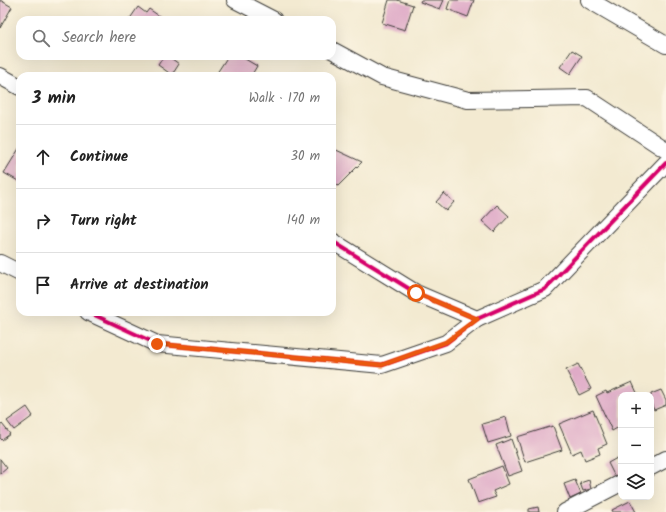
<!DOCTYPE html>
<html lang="en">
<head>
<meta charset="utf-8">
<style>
  :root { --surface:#fff; --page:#f6f6f6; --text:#222; --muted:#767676; --line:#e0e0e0 }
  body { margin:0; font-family:Kalam,sans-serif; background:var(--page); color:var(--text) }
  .controls { position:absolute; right:12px; bottom:12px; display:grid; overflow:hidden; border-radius:8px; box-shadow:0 4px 16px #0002 }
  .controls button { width:36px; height:36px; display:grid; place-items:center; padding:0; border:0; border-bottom:1px solid var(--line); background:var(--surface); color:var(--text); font:20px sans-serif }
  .stop { position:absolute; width:12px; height:12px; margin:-9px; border:3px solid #ea580c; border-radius:50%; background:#fff }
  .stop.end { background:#ea580c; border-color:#fff; box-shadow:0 1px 4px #0008 }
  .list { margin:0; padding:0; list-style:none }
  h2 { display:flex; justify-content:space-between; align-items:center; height:52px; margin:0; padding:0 16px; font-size:17px }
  h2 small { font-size:13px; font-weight:400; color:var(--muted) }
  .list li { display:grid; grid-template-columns:26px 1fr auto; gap:12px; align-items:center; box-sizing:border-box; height:64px; padding:0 16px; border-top:1px solid var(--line) }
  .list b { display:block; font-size:15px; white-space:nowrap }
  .list em { font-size:13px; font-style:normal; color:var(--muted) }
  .icon { flex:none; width:22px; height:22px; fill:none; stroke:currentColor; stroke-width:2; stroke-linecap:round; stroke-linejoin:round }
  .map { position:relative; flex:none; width:666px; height:512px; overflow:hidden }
  .search { position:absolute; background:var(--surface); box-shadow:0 4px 16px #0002; left:16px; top:16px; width:320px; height:44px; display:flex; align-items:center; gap:10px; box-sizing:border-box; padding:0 14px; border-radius:12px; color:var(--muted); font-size:15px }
  .panel { position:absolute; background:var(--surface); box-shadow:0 4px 16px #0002; left:16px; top:72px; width:320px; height:244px; border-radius:12px }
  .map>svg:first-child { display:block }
  .building { fill:#dfabc7 }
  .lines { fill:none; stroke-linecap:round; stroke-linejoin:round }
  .minor-casing { stroke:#3c3b37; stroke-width:18 }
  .minor { stroke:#fff; stroke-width:16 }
  .cycleway-casing { stroke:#fcf5e5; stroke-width:6 }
  .cycleway { stroke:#d6006c; stroke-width:4 }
  .route { stroke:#ea580c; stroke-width:5 }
</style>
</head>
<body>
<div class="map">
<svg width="666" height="512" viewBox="0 0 666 512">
  <rect width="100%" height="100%" fill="#fcf5e5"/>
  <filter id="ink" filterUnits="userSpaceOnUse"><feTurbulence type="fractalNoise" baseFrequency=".025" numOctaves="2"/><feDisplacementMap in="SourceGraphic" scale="8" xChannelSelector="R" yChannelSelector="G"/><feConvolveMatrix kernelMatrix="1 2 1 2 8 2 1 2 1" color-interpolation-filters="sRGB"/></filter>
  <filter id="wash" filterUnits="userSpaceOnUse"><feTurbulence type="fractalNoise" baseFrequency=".012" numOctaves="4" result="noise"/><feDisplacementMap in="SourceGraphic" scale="16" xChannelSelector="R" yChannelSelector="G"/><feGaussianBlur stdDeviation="0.9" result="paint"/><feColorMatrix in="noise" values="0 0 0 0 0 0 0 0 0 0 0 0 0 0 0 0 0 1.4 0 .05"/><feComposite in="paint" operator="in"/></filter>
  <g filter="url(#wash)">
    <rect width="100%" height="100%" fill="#f3ead1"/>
    <g id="blocks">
      <!-- building -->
      <g class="building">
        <polygon points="0,0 12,7 0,28"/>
        <polygon points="389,0 397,0 413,5 405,30 382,23"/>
        <polygon points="421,0 444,0 440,9 420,2"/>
        <polygon points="450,0 474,0 468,17 447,9"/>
        <polygon points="138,7 146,13 149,9 165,20 129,20"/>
        <polygon points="572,50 582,56 570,74 560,67"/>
        <polygon points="164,56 168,56 179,64 172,75 158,65"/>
        <polygon points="228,56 240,56 257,66 251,76 215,76"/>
        <polygon points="20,147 20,182 4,173"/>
        <polygon points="332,148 362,162 338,186 332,183"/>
        <polygon points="444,193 454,202 446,211 436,202"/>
        <polygon points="497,205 509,216 494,232 482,221"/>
        <polygon points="578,364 591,389 579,395 566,370"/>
        <polygon points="632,382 638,395 621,395 621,431 619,427 612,431 596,396 606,391 607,393"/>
        <polygon points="661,390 666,400 666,405 654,410 651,403 651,394"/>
        <polygon points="27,407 33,416 14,430 7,421"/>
        <polygon points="593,410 607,444 598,448 600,454 585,460 581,450 572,454 559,424"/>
        <polygon points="506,417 511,436 488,443 482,424"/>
        <polygon points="2,424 10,434 2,440 0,438 0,426"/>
        <polygon points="553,426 562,450 525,462 517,437"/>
        <polygon points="511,439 522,471 508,476 496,445"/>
        <polygon points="617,458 621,466 621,475 615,477 608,463"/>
        <polygon points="0,459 7,468 0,474"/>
        <polygon points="502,466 509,484 493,491 496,497 478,503 469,479"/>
        <polygon points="575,480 581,494 570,499 564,484"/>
        <polygon points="589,480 591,489 583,491 580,483"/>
        <polygon points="630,501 636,512 613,512 612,510"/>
        <polygon points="538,507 539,512 529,512 529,509"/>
      </g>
    </g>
  </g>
  <g filter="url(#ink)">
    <use href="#blocks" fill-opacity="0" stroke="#3c3b37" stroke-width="1"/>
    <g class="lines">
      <defs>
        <g id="minor">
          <polyline points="235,0 274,20"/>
          <polyline points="589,0 666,45"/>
          <polyline points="332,50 382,77 468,100 587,98 666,150"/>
          <polyline points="0,76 20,87"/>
          <polyline points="332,241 416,293 477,319 545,289 666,163"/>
          <polyline points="0,263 20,273"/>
          <polyline points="88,312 157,344 382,365 446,343 477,319"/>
          <polyline points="651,467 666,459"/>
          <polyline points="565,512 621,483"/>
        </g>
      </defs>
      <!-- minor casing -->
      <use href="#minor" class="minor-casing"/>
      <!-- minor -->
      <use href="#minor" class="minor"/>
      <defs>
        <g id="cycleway">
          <polyline points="332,241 416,293 477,319 545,289 666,163"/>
          <polyline points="88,312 157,344 382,365 446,343 477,319"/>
        </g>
      </defs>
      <!-- cycleway casing -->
      <use href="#cycleway" class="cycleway-casing"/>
      <!-- cycleway -->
      <use href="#cycleway" class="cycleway"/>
    </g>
  </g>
  <g class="lines" filter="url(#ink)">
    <!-- route -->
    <polyline class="route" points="157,344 382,365 446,342 477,319 416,293"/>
  </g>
</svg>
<div class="controls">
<button>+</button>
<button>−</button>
<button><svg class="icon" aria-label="layers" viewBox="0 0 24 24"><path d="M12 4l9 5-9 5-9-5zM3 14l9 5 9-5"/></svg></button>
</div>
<div class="stop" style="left:416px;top:293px"></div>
<div class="stop end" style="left:157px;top:344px"></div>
<div class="search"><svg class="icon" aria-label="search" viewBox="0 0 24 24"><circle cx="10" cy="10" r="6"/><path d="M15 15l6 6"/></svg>Search here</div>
<section class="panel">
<h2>3 min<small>Walk · 170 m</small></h2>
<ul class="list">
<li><svg class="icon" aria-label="ahead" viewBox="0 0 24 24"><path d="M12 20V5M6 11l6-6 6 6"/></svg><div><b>Continue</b></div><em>30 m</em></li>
<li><svg class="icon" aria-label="right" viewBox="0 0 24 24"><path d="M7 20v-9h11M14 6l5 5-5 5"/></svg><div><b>Turn right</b></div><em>140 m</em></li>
<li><svg class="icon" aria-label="arrive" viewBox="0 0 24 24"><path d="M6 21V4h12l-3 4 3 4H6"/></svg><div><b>Arrive at destination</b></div></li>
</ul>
</section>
</div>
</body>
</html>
